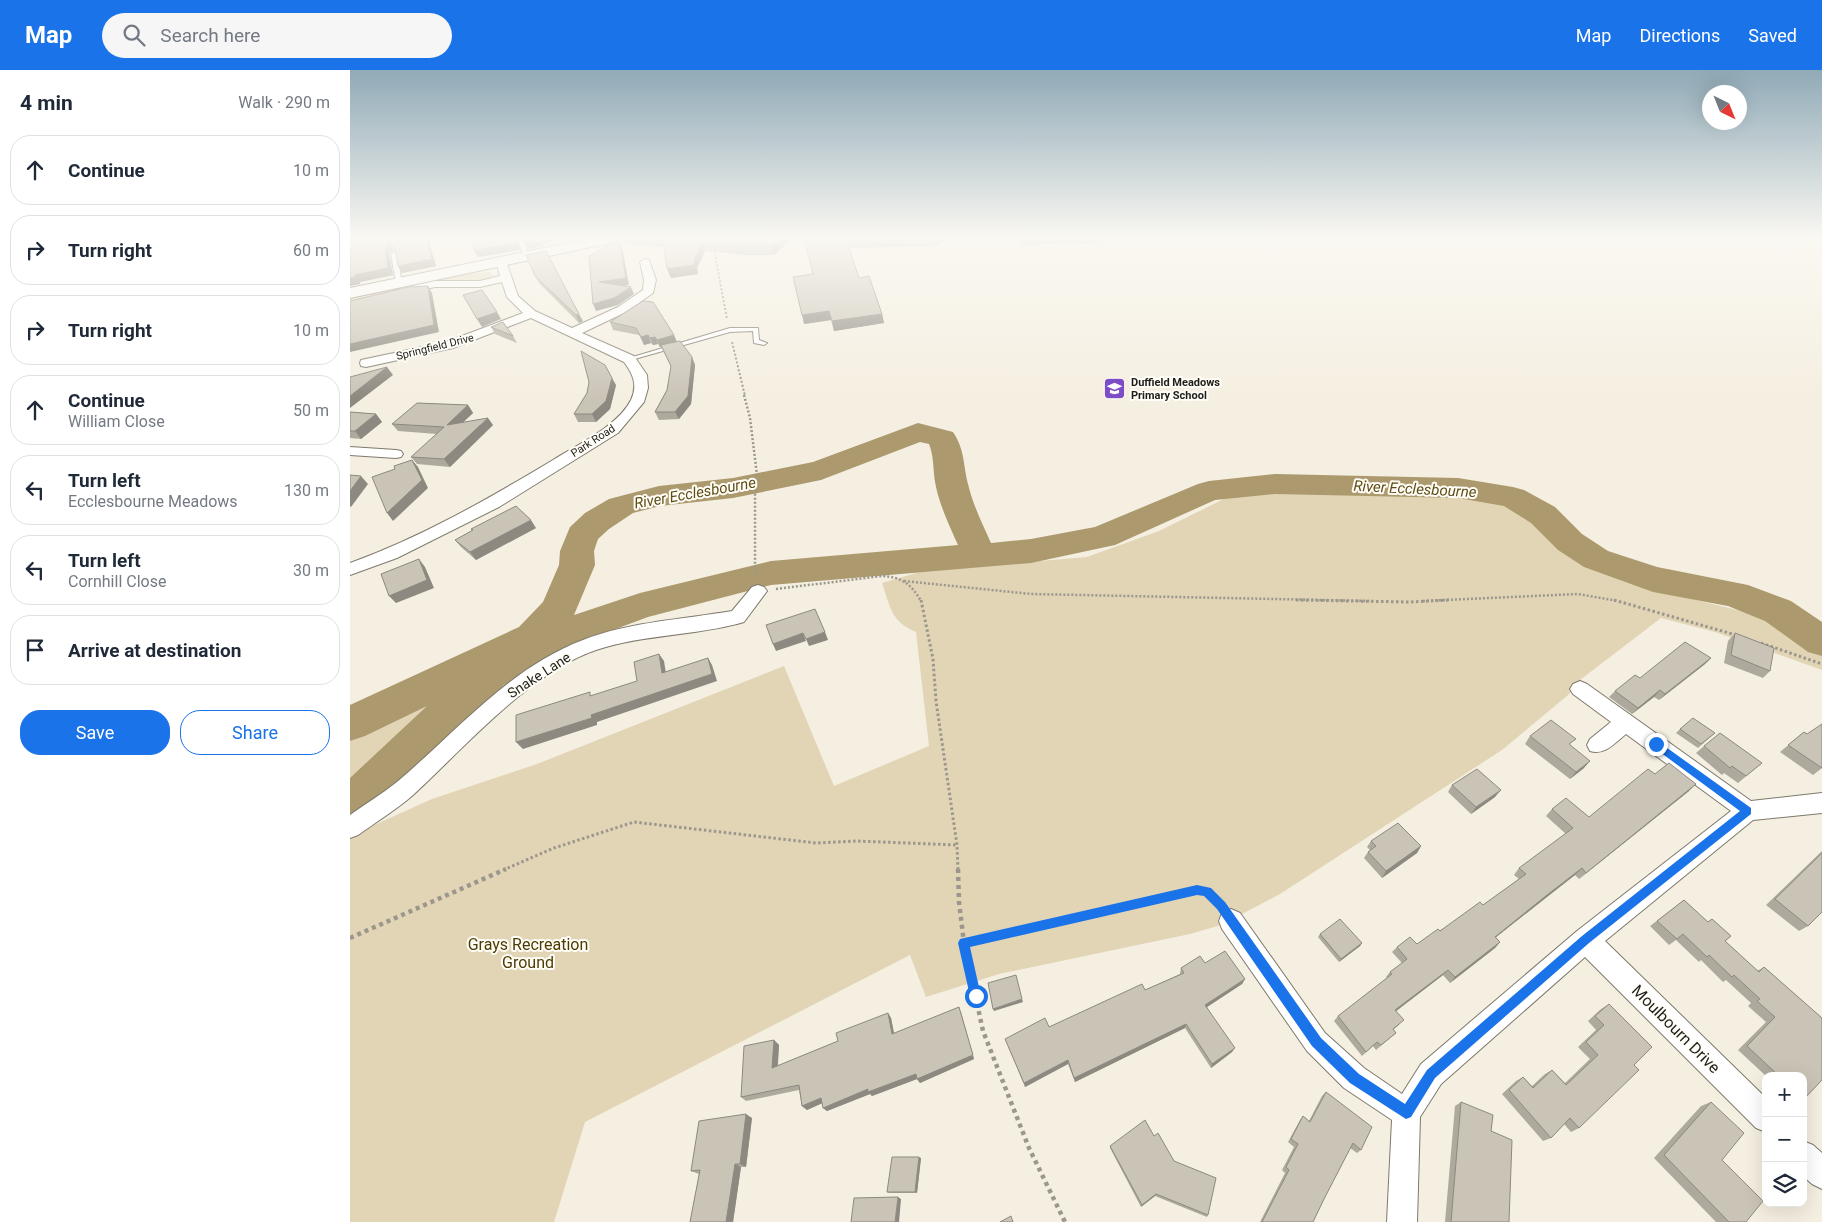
<!DOCTYPE html>
<html lang="en">
<head>
<meta charset="utf-8">
<style>
  :root { --surface:#fff; --page:#f6f6f7; --text:#1f2937; --muted:#747a83; --line:#e0e1e3; --accent:#1a73e8 }
  body { margin:0; font-family:Roboto,sans-serif; background:var(--page); color:var(--text) }
  .controls { position:absolute; right:15px; bottom:15px; display:grid; overflow:hidden; border-radius:10px; box-shadow:0 5px 20px #0002 }
  .controls button { width:45px; height:45px; display:grid; place-items:center; padding:0; border:0; border-bottom:1px solid var(--line); background:var(--surface); color:var(--text); font:25px sans-serif }
  .compass { position:absolute; left:1352px; top:15px; width:45px; height:45px; border-radius:50%; background:var(--surface); box-shadow:0 5px 20px #0002; rotate:137deg }
  .stop { position:absolute; width:15px; height:15px; margin:-11px; border:4px solid #1a73e8; border-radius:50%; background:#fff }
  .stop.end { background:#1a73e8; border-color:#fff; box-shadow:0 1px 5px #0008 }
  .list { margin:0; padding:0; list-style:none }
  h2 { display:flex; justify-content:space-between; align-items:center; height:65px; margin:0; padding:0 20px; font-size:21px }
  h2 small { font-size:16px; font-weight:400; color:var(--muted) }
  .list li { display:grid; grid-template-columns:32px 1fr auto; gap:15px; align-items:center; box-sizing:border-box; height:70px; margin:0 10px 10px; padding:0 10px; border:1px solid var(--line); border-radius:20px }
  .list b { display:block; font-size:19px; white-space:nowrap }
  .list p { margin:0; font-size:16px; white-space:nowrap; color:var(--muted) }
  .list em { font-size:16px; font-style:normal; color:var(--muted) }
  .actions { display:flex; gap:10px; padding:15px 20px }
  .actions a { flex:1; padding:11px 0; border:1px solid var(--accent); border-radius:20px; text-align:center; font-size:18px; color:var(--accent) }
  .actions .main { background:var(--accent); color:#fff }
  .icon { flex:none; width:28px; height:28px; fill:none; stroke:currentColor; stroke-width:2; stroke-linecap:round; stroke-linejoin:round }
  .map { position:relative; flex:none; width:1472px; height:1152px; overflow:hidden }
  header { display:flex; align-items:center; gap:30px; box-sizing:border-box; height:70px; padding:0 25px; background:var(--accent); color:#fff }
  header strong { font-size:24px }
  nav { display:flex; gap:28px; margin-inline-start:auto; font-size:18px }
  .search { width:350px; height:45px; background:var(--page); display:flex; align-items:center; gap:12px; box-sizing:border-box; padding:0 18px; border-radius:28px; color:var(--muted); font-size:19px }
  main { display:flex }
  aside { flex:1; background:var(--surface) }
  .map>svg:first-child { display:block }
  .green { fill:#e2d5b6 }
  .lines { fill:none; stroke-linecap:round; stroke-linejoin:round }
  .river { fill:#ac9a6e; fill-rule:evenodd }
  .lane-casing { stroke:#7e796c; stroke-width:2 }
  .street-casing { stroke:#7e796c; stroke-width:2 }
  .secondary-casing { stroke:#7e796c; stroke-width:2 }
  .path-far3 { stroke:#9c978d; stroke-width:2; stroke-dasharray:2 2; stroke-linecap:butt }
  .path-far2 { stroke:#9c978d; stroke-width:2.5; stroke-dasharray:2 2; stroke-linecap:butt }
  .path-far1 { stroke:#9c978d; stroke-width:3; stroke-dasharray:2.5 2.5; stroke-linecap:butt }
  .path { stroke:#9c978d; stroke-width:4.5; stroke-dasharray:4 4; stroke-linecap:butt }
  .lane { fill:#fff; fill-rule:evenodd }
  .street { fill:#fff; fill-rule:evenodd }
  .secondary { fill:#fff; fill-rule:evenodd }
  .wall { fill:#aea99d }
  .shaded-wall { fill:#8d8980 }
  .building { fill:#cac4b7; stroke:#8d8980 }
  .route { fill:#1a73e8 }
  .labels { text-anchor:middle; dominant-baseline:central; stroke-width:4; stroke-linejoin:round; paint-order:stroke }
  .far-street-label { font-size:11px; fill:#201e19; stroke:#fffdf7 }
  .far-poi-label { font-size:11px; font-weight:bold; fill:#201e19; stroke:#fffdf7; text-anchor:start }
  .street-label { font-size:14px; fill:#201e19; stroke:#fffdf7 }
  .water-label { font-size:15px; font-style:italic; fill:#5f4c15; stroke:#fffdf7 }
  .near-park-label { font-size:16px; fill:#4e3b00; stroke:#fffdf7 }
  .near-street-label { font-size:16px; fill:#201e19; stroke:#fffdf7 }
</style>
</head>
<body>
<header>
<strong>Map</strong>
<div class="search"><svg class="icon" aria-label="search" viewBox="0 0 24 24"><circle cx="10" cy="10" r="6"/><path d="M15 15l6 6"/></svg>Search here</div>
<nav><a>Map</a><a>Directions</a><a>Saved</a></nav>
</header>
<main>
<aside>
<h2>4 min<small>Walk · 290 m</small></h2>
<ul class="list">
<li><svg class="icon" aria-label="ahead" viewBox="0 0 24 24"><path d="M12 20V5M6 11l6-6 6 6"/></svg><div><b>Continue</b></div><em>10 m</em></li>
<li><svg class="icon" aria-label="right" viewBox="0 0 24 24"><path d="M7 20v-9h11M14 6l5 5-5 5"/></svg><div><b>Turn right</b></div><em>60 m</em></li>
<li><svg class="icon" aria-label="right" viewBox="0 0 24 24"><path d="M7 20v-9h11M14 6l5 5-5 5"/></svg><div><b>Turn right</b></div><em>10 m</em></li>
<li><svg class="icon" aria-label="ahead" viewBox="0 0 24 24"><path d="M12 20V5M6 11l6-6 6 6"/></svg><div><b>Continue</b><p>William Close</p></div><em>50 m</em></li>
<li><svg class="icon" aria-label="left" viewBox="0 0 24 24"><path d="M17 20v-9H6M10 6l-5 5 5 5"/></svg><div><b>Turn left</b><p>Ecclesbourne Meadows</p></div><em>130 m</em></li>
<li><svg class="icon" aria-label="left" viewBox="0 0 24 24"><path d="M17 20v-9H6M10 6l-5 5 5 5"/></svg><div><b>Turn left</b><p>Cornhill Close</p></div><em>30 m</em></li>
<li><svg class="icon" aria-label="arrive" viewBox="0 0 24 24"><path d="M6 21V4h12l-3 4 3 4H6"/></svg><div><b>Arrive at destination</b></div></li>
</ul>
<div class="actions"><a class="main">Save</a><a>Share</a></div>
</aside>
<div class="map">
<svg width="1472" height="1152" viewBox="0 0 1472 1152">
  <rect width="100%" height="100%" fill="#f5efe1"/>
  <!-- green -->
  <g class="green">
    <polygon points="140,202 143,206 130,211 91,211 0,231 0,229 115,203"/>
    <path d="M924 420 1142 426 1177 438 1224 485 1249 496 1306 520 1391 541 1424 553 1472 580V600L1365 562 1311 548 1230 610 1218 625 1152 680 930 824 871 855 840 864 649 904 576 927 560 885 235 1052 204 1152H0V766L82 729 187 694 434 596 484 716 579 676 566 562C541 552 540 536 532 513L573 501 737 487 809 461 878 427Z"/>
    <polygon points="115,609 24,700 0,716 0,665"/>
  </g>
  <g class="lines">
    <!-- river -->
    <path class="river" d="M568 353 603 362C615 380 613 394 618 414 623 435 632 453 641 473L681 469 745 457 848 414 859 411 925 404 1108 408 1163 417 1174 420 1205 437 1232 464 1258 481 1307 497 1398 515 1441 531 1472 552V586L1458 582 1415 551 1378 536 1303 522 1234 497 1208 480 1181 453 1154 436 1108 428 925 424 865 430 765 475 681 493 421 515 298 547 220 576 154 615 99 667 36 734 0 750V708L77 636 15 666 0 671V635L169 557 193 532 209 495 210 481 220 457 235 443 259 429 309 416 383 408 463 392ZM570 372 579 374C584 387 583 399 585 412 589 434 599 455 608 475L421 491 290 523 224 545 245 495 244 481 248 469 259 459 283 443 310 436 383 428 471 410Z"/>
    <defs>
      <g id="lane">
        <polygon points="167,168 173,168 179,187 174,186"/>
        <polygon points="44,182 47,184 52,213 49,215 46,213 41,184"/>
        <polygon points="380,258 408,258 409,270 417,273 414,275 404,273 403,261 380,262 281,290 276,289"/>
      </g>
      <g id="street">
        <path d="M151 188 156 191 168 226 185 241 222 258 268 237 293 220 294 210 290 192 295 189 299 190 306 210 303 223 276 242 232 263 284 286 297 305 298 318 294 332 268 363 149 437 47 488 0 505V493C72 467 138 429 203 390 227 375 268 356 281 330 288 315 283 304 274 292L181 248 103 278 16 297 11 296 10 293 11 290 96 272 173 243 157 227 152 212 130 217H85L52 224 46 221 48 219 85 211H130L150 206 146 191Z"/>
        <polygon points="0,377 46,380 51,381 53,384 51,387 46,388 0,385"/>
        <path d="M408 515 414 517 417 521 394 552C346 566 294 564 246 580 180 602 114 678 63 725 46 740 26 752 8 765L0 768V745C15 734 32 724 47 712 106 662 159 598 233 570 278 552 335 549 382 541L402 517Z"/>
        <path d="M1230 611 1237 614 1401 731 1472 723V743L1403 750 1255 871 1416 1028V1062L1406 1058 1235 887 1091 1014 1070 1047 1067 1152H1037L1042 1050 994 1018 957 981 872 859 869 851 872 843 881 839 890 843 975 963 1014 998 1052 1024 1071 994 1227 861 1381 741 1276 664C1265 673 1254 686 1240 681L1237 675 1240 669 1261 652 1223 624 1220 619 1223 614Z"/>
        <polygon points="1453,1071 1463,1075 1472,1083 1472,1119 1462,1114 1453,1106"/>
      </g>
      <polygon id="secondary" points="243,168 272,168 265,172 0,228 0,218"/>
    </defs>
    <!-- lane casing -->
    <use href="#lane" class="lane-casing"/>
    <!-- street casing -->
    <use href="#street" class="street-casing"/>
    <!-- secondary casing -->
    <use href="#secondary" class="secondary-casing"/>
    <!-- path-far3 -->
    <g class="path-far3">
      <polyline points="364,179 377,249"/>
      <polyline points="382,272 395,326"/>
    </g>
    <!-- path-far2 -->
    <g class="path-far2">
      <polyline points="394,325 400,348 407,405 405,425 405,506"/>
      <polyline points="554,511 681,524 1021,531"/>
      <path d="M426 519 532 506C552 507 561 514 571 531"/>
      <polyline points="1073,531 1228,524 1268,531"/>
    </g>
    <!-- path-far1 -->
    <g class="path-far1">
      <polyline points="571,530 583,589 586,631 607,775 608,800"/>
      <polyline points="946,530 1060,532 1100,530"/>
      <polyline points="1264,530 1386,565"/>
      <polyline points="1411,573 1472,594"/>
      <polyline points="153,800 204,778 284,752 466,773 506,771 607,775"/>
    </g>
    <!-- path -->
    <g class="path">
      <polyline points="608,799 609,832 614,873 633,961 679,1078 715,1152"/>
      <polyline points="0,868 156,799"/>
      <polyline points="614,873 847,820 857,822 869,834"/>
    </g>
    <!-- lane -->
    <use href="#lane" class="lane"/>
    <!-- street -->
    <use href="#street" class="street"/>
    <!-- secondary -->
    <use href="#secondary" class="secondary"/>
  </g>
  <!-- wall -->
  <g class="wall">
    <polygon points="0,168 78,168 86,196 52,203 45,182 43,180 39,184 43,205 10,212 10,214 0,216"/>
    <polygon points="274,168 438,168 439,171 424,185 396,185 355,181 347,198 348,204 321,208 317,199 314,177 277,174"/>
    <polygon points="454,168 600,168 584,176 499,178 509,208 532,244 534,253 484,261 481,250 454,254 463,204"/>
    <polygon points="672,168 772,168 729,174 727,172 671,176 671,169"/>
    <polygon points="185,206 233,251 229,253 189,213"/>
    <polygon points="293,231 326,272 342,287 345,295 341,334 329,349 309,350 305,342 317,320 321,297 311,277 310,277 308,274 303,275 301,273 294,275 289,265 263,260 260,252"/>
    <polygon points="141,257 163,266 167,273 145,264"/>
    <polygon points="266,315 260,339 246,352 228,352 224,344"/>
    <polygon points="118,335 123,343 113,352 143,355 100,397 67,394 61,387 87,364 48,361 42,354"/>
    <polygon points="0,342 26,344 32,352 11,369 0,368"/>
    <polygon points="186,458 126,490 111,477 105,470 123,460 121,459"/>
    <polygon points="1385,563 1420,601 1413,608 1374,593 1378,571"/>
    <polygon points="1361,588 1355,594 1309,630 1304,627 1282,644 1259,627 1265,621 1290,608"/>
    <polygon points="1330,659 1365,663 1348,678 1326,663"/>
    <polygon points="1454,662 1457,664 1472,698 1463,705 1430,682"/>
    <polygon points="1180,666 1220,675 1234,698 1220,709 1175,674"/>
    <polygon points="1354,676 1412,693 1388,713 1374,703 1372,705 1346,683"/>
    <polygon points="1305,704 1339,721 1229,809 1225,805 1191,831 1146,867 1150,872 1145,878 1100,913 1093,905 1046,941 1049,955 1043,960 1046,963 1026,980 1023,976 1012,986 984,951 988,946 1037,908 1036,907 1040,902 1052,893 1042,882 1047,877 1067,874 1133,835 1169,809 1164,805 1169,798 1216,764 1196,746 1202,739 1239,747"/>
    <polygon points="1102,715 1145,727 1121,744 1098,722"/>
    <polygon points="1021,771 1071,776 1067,783 1032,808 1014,788 1018,782 1020,780 1017,777"/>
    <polygon points="1472,781 1472,842 1458,856 1449,861 1416,835"/>
    <polygon points="1334,830 1357,852 1362,849 1381,866 1375,871 1407,901 1414,897 1472,948 1472,1010 1454,1029 1453,1030 1453,1006 1416,1006 1388,980 1416,952 1398,936 1401,933 1376,910 1373,912 1351,890 1349,892 1326,870 1319,875 1300,856"/>
    <polygon points="970,864 1012,873 1010,876 989,892 968,867"/>
    <polygon points="855,893 895,909 892,914 857,937 882,982 861,998 835,958 725,1012 718,994 675,1017 655,969 699,957 795,920 830,904 830,903 831,898"/>
    <polygon points="1259,934 1284,995 1229,1058 1221,1062 1214,1054 1201,1068 1193,1071 1152,1024 1166,1011 1173,1007 1182,1016 1195,1004 1202,1000 1215,1013 1240,989 1228,977 1246,960 1238,951 1251,939"/>
    <polygon points="611,942 624,989 570,1013 567,1009 522,1026 520,1024 477,1041 473,1038 472,1033 457,1040 452,1036 449,1020 396,1031 391,1027 424,970 429,975 428,996 488,971 538,943 541,948 544,963"/>
    <polygon points="976,1022 1011,1080 1007,1083 1000,1078 974,1129 963,1152 910,1152 935,1103 932,1100 944,1077 938,1072 950,1050 953,1046 959,1051 972,1026"/>
    <polygon points="1111,1032 1141,1061 1159,1152 1095,1152 1105,1036"/>
    <polygon points="1361,1032 1372,1090 1396,1152 1366,1152 1304,1088 1351,1036"/>
    <polygon points="402,1048 396,1097 391,1097 383,1152 340,1152 349,1104 341,1101"/>
    <polygon points="804,1066 824,1091 858,1145 857,1147 805,1126 791,1137 760,1078 760,1076"/>
    <polygon points="571,1088 567,1123 539,1123 537,1122"/>
  </g>
  <!-- shaded-wall -->
  <g class="shaded-wall">
    <polygon points="76,168 78,168 86,196 52,203 48,196"/>
    <polygon points="164,168 166,168 170,180 128,187 124,180"/>
    <polygon points="190,168 206,168 207,171 192,173 194,176 179,179 175,173"/>
    <polygon points="430,168 438,168 439,171 424,185 421,176"/>
    <polygon points="583,168 600,168 584,176"/>
    <polygon points="729,168 772,168 729,174"/>
    <polygon points="269,170 272,177 279,215 252,219 249,212"/>
    <polygon points="352,172 355,181 347,198 348,204 321,208 317,199 344,190"/>
    <polygon points="39,174 43,180 39,184 43,205 10,212 10,214 0,216 0,208"/>
    <polygon points="78,216 82,223 89,262 0,282 0,274"/>
    <polygon points="281,217 284,224 268,235 246,241 243,234"/>
    <polygon points="479,241 481,250 454,254 452,245"/>
    <polygon points="147,242 151,249 132,257 127,249"/>
    <polygon points="229,244 233,251 229,253 226,245"/>
    <polygon points="532,244 534,253 484,261 482,251"/>
    <polygon points="298,265 301,273 294,275 291,267"/>
    <polygon points="324,265 327,272 310,277 307,270"/>
    <polygon points="305,267 308,274 303,275 300,268"/>
    <polygon points="342,287 345,295 341,334 329,349 325,342"/>
    <polygon points="37,297 43,305 0,338 0,326"/>
    <polygon points="262,308 266,315 260,339 246,352 242,344"/>
    <polygon points="118,335 123,343 102,363 97,355"/>
    <polygon points="26,344 32,352 11,369 5,361"/>
    <polygon points="138,348 143,355 100,397 94,389"/>
    <polygon points="62,390 68,397 78,418 43,451 37,443"/>
    <polygon points="11,406 18,414 1,437 0,436 0,421"/>
    <polygon points="181,450 186,458 126,490 120,482"/>
    <polygon points="69,489 75,497 84,518 46,533 39,526"/>
    <polygon points="475,562 478,570 459,576 456,569"/>
    <polygon points="453,563 456,571 426,581 423,574"/>
    <polygon points="309,584 314,591 317,610 312,603"/>
    <polygon points="358,588 362,595 367,611 247,652 247,655 173,679 166,672"/>
    <polygon points="1361,588 1355,594 1309,630 1315,624"/>
    <polygon points="1310,620 1304,627 1282,644 1288,638"/>
    <polygon points="1240,691 1234,698 1220,709 1226,702"/>
    <polygon points="1346,714 1339,721 1229,809 1236,803"/>
    <polygon points="1151,720 1145,727 1121,744 1126,737"/>
    <polygon points="1071,776 1067,783 1032,808 1036,801"/>
    <polygon points="1232,798 1225,805 1140,872 1145,867 1197,825"/>
    <polygon points="1150,872 1145,878 1100,913 1105,907"/>
    <polygon points="1012,873 1010,876 989,892 991,889"/>
    <polygon points="1098,900 1093,905 1041,945 1045,940"/>
    <polygon points="895,909 892,914 854,939 855,935"/>
    <polygon points="672,929 673,932 644,941 643,939"/>
    <polygon points="609,937 624,989 570,1013 567,1009 522,1026 520,1024 477,1041 473,1038 518,1019"/>
    <polygon points="538,943 541,948 545,969 542,964"/>
    <polygon points="836,954 835,958 725,1012 724,1008"/>
    <polygon points="424,970 429,975 427,1002 422,998"/>
    <polygon points="885,978 882,982 861,998 862,994"/>
    <polygon points="718,990 718,994 675,1017 674,1013"/>
    <polygon points="471,1028 475,1032 457,1040 452,1036"/>
    <polygon points="396,1044 402,1048 396,1097 390,1094"/>
    <polygon points="569,1087 571,1088 567,1123 565,1122"/>
    <polygon points="385,1094 391,1097 383,1152 376,1152"/>
    <polygon points="806,1124 805,1126 791,1137 792,1135"/>
    <polygon points="548,1127 551,1129 549,1152 545,1152"/>
  </g>
  <!-- building -->
  <g class="building">
    <polygon points="0,168 76,168 82,189 48,196 45,177 39,174 35,178 38,198 5,205 5,207 0,208"/>
    <polygon points="122,168 164,168 166,173 124,180"/>
    <polygon points="174,168 190,168 191,170 175,173"/>
    <polygon points="303,168 376,168 377,169 430,168 421,176 393,176 352,172 344,190 344,195 317,199 313,169"/>
    <polygon points="454,168 542,168 496,169 509,208 519,206 532,244 482,251 479,241 452,245 443,207 463,204"/>
    <polygon points="269,170 276,208 249,212 281,217 264,228 243,234 239,186"/>
    <polygon points="196,181 229,244 226,245 185,206 176,185"/>
    <polygon points="78,216 84,255 0,274 0,231 59,217"/>
    <polygon points="132,220 147,242 127,249 113,225"/>
    <polygon points="293,231 303,232 324,265 307,270 305,267 300,268 298,265 291,267 286,258 260,252"/>
    <polygon points="153,252 163,266 141,257"/>
    <polygon points="330,271 342,287 338,326 325,342 305,342 317,320 321,296 311,275"/>
    <polygon points="231,281 255,295 262,308 256,331 242,344 224,344 237,323 239,312"/>
    <polygon points="37,297 0,326 0,307"/>
    <polygon points="67,333 118,335 97,355 138,348 94,389 61,387 94,357 42,354"/>
    <polygon points="0,342 26,344 5,361 0,361"/>
    <polygon points="62,390 72,410 37,443 22,407 45,399 44,396"/>
    <polygon points="0,405 11,406 0,421"/>
    <polygon points="166,436 181,450 120,482 105,470 123,460 121,459"/>
    <polygon points="69,489 77,510 39,526 31,504"/>
    <polygon points="465,539 475,562 456,569 453,563 423,574 416,555"/>
    <polygon points="1385,563 1424,578 1420,601 1381,585"/>
    <polygon points="1335,572 1361,588 1315,624 1310,620 1288,638 1265,621 1285,605 1290,608"/>
    <polygon points="309,584 312,603 358,588 362,604 241,645 242,648 166,672 166,645 240,622 240,626 287,611 284,592"/>
    <polygon points="1343,648 1365,663 1351,674 1330,659"/>
    <polygon points="1201,650 1226,669 1219,674 1240,691 1226,702 1180,666"/>
    <polygon points="1472,654 1472,698 1438,675 1454,662 1457,664"/>
    <polygon points="1370,663 1412,693 1396,706 1382,696 1380,698 1354,676"/>
    <polygon points="1319,693 1346,714 1236,803 1232,798 1197,825 1145,867 1150,872 1105,907 1098,900 1045,940 1054,950 1043,959 1046,963 1031,975 1027,972 1016,982 988,946 1042,904 1040,902 1057,889 1047,877 1060,867 1067,874 1088,859 1090,861 1130,832 1133,835 1176,804 1169,798 1223,758 1202,739 1216,728 1239,747 1298,699 1305,704"/>
    <polygon points="1127,699 1151,720 1126,737 1102,715"/>
    <polygon points="1048,753 1071,776 1036,801 1018,782 1026,776 1021,771"/>
    <polygon points="1472,783 1472,842 1458,856 1425,829"/>
    <polygon points="1334,830 1358,852 1362,849 1381,866 1375,871 1409,902 1414,897 1472,948 1472,1010 1454,1029 1453,1028 1453,1006 1429,1006 1397,976 1425,947 1407,931 1410,929 1384,905 1382,907 1359,885 1357,887 1333,864 1327,869 1307,851"/>
    <polygon points="990,849 1012,873 991,889 970,864"/>
    <polygon points="875,881 895,909 855,935 885,978 862,994 836,954 724,1008 718,990 674,1013 655,969 695,948 699,957 792,914 795,920 834,903 831,898 850,886 855,893"/>
    <polygon points="666,905 672,929 643,939 638,913"/>
    <polygon points="1259,934 1302,977 1284,995 1289,1000 1229,1058 1220,1048 1201,1068 1159,1020 1173,1007 1183,1018 1202,1000 1216,1015 1248,985 1236,972 1254,955 1245,946"/>
    <polygon points="609,937 623,985 567,1009 566,1004 518,1022 518,1019 473,1038 471,1028 452,1036 449,1015 391,1027 394,976 424,970 422,998 488,971 486,963 538,943 542,964"/>
    <polygon points="976,1022 1022,1057 1011,1080 1003,1073 974,1129 963,1152 912,1152 939,1100 936,1097 948,1074 941,1069 953,1046 960,1052"/>
    <polygon points="1111,1032 1143,1045 1141,1061 1162,1070 1159,1152 1101,1152"/>
    <polygon points="1361,1032 1394,1063 1372,1090 1413,1131 1396,1152 1379,1152 1314,1085"/>
    <polygon points="396,1044 390,1094 385,1094 376,1152 340,1152 350,1100 341,1101 349,1051"/>
    <polygon points="795,1050 804,1066 808,1063 824,1091 866,1108 858,1145 806,1124 792,1135 760,1076"/>
    <polygon points="542,1087 569,1087 565,1122 537,1122"/>
    <polygon points="548,1127 545,1152 501,1152 504,1128"/>
    <polygon points="661,1146 663,1152 650,1152"/>
  </g>
  <!-- sky -->
  <linearGradient id="sky" x2="0" y2="1"><stop stop-color="#90aab7"/><stop offset="0.51" stop-color="#faf8f2"/><stop offset="1" stop-color="#faf8f2" stop-opacity="0"/></linearGradient>
  <rect width="1472" height="329" fill="url(#sky)"/>
  <!-- route -->
  <polygon class="route" points="1306,670 1401,738 1401,744 1239,873 1085,1008 1061,1047 1056,1049 1000,1013 962,976 867,839 854,826 847,825 620,877 631,926 629,930 626,932 622,930 620,926 608,873 610,869 847,815 861,818 875,832 971,968 1009,1004 1055,1034 1077,1000 1232,866 1390,741 1303,677 1302,674"/>
  <!-- icons -->
  <defs>
    <symbol id="school-square" viewBox="-11 -11 22 22"><rect x="-9" y="-9" width="18" height="18" rx="4" fill="#7d4dc6" stroke="#fffdf7"/><path d="M0-5L7-2L0 1L-7-2ZM-4 1L0 2.5L4 1V4Q0 6-4 4Z" fill="#fff"/></symbol>
  </defs>
  <g fill-rule="evenodd">
    <use href="#school-square" x="752" y="306" width="25" height="25"/>
  </g>
  <g class="labels">
    <!-- far-street labels -->
    <g class="far-street-label">
      <text transform="translate(85 277) rotate(-14)">Springfield Drive</text>
      <text transform="translate(243 371) rotate(-33)">Park Road</text>
    </g>
    <!-- far-poi labels -->
    <g class="far-poi-label">
      <text x="781" y="312">Duffield Meadows<tspan x="781" dy="13">Primary School</tspan></text>
    </g>
    <!-- street labels -->
    <g class="street-label">
      <text transform="translate(189 605) rotate(-33)">Snake Lane</text>
    </g>
    <!-- water labels -->
    <g class="water-label">
      <text transform="translate(1065 419) rotate(3)">River Ecclesbourne</text>
      <text transform="translate(345 423) rotate(-10)">River Ecclesbourne</text>
    </g>
    <!-- near-park labels -->
    <g class="near-park-label">
      <text x="178" y="874">Grays Recreation<tspan x="178" dy="18">Ground</tspan></text>
    </g>
    <!-- near-street labels -->
    <g class="near-street-label">
      <text transform="translate(1326 959) rotate(45)">Moulbourn Drive</text>
    </g>
  </g>
</svg>
<div class="controls">
<button>+</button>
<button>−</button>
<button><svg class="icon" aria-label="layers" viewBox="0 0 24 24"><path d="M12 4l9 5-9 5-9-5zM3 14l9 5 9-5"/></svg></button>
</div>
<svg class="compass" viewBox="-18 -18 36 36"><path d="M0-13l5 13h-10z" fill="#e53935"/><path d="M0 13l5-13h-10z" fill="#747a83"/></svg>
<div class="stop" style="left:626px;top:926px"></div>
<div class="stop end" style="left:1306px;top:674px"></div>
</div>
</main>
</body>
</html>
